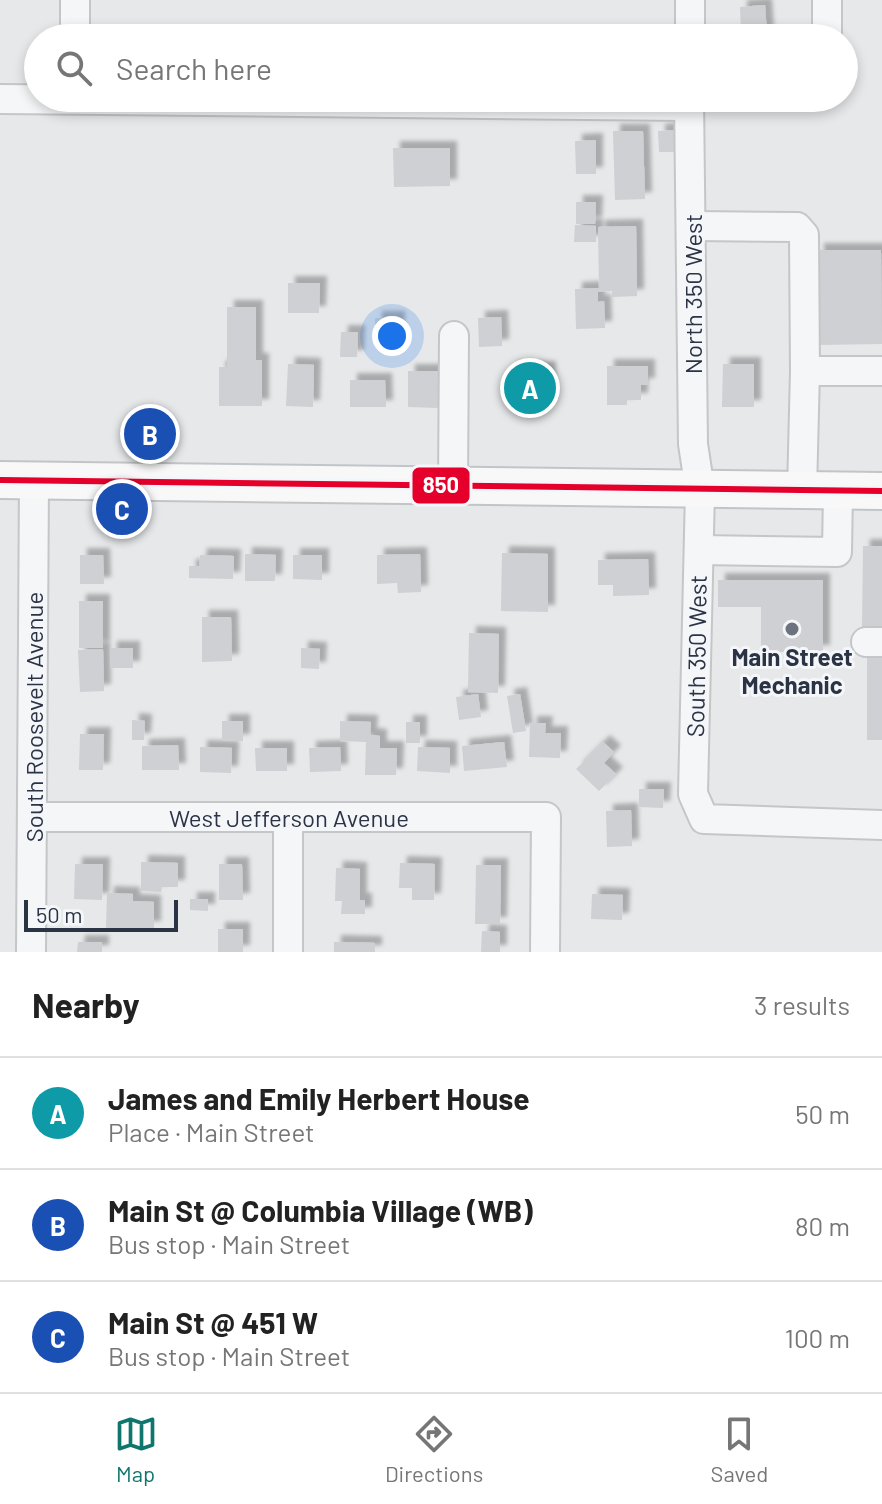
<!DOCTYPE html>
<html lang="en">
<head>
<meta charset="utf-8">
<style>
  :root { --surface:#fff; --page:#f6f6f6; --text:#222; --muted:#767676; --line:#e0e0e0; --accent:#0f766e }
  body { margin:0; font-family:Barlow,sans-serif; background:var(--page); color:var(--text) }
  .scale { position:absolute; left:24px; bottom:20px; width:154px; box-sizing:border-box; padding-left:8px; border:4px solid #2b3445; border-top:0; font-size:22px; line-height:28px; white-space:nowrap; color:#2b3445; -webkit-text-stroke:6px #f4f6f9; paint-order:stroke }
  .you { position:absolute; left:392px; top:336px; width:28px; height:28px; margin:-20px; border:6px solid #fff; border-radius:50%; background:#1a73e8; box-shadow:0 0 0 12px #1a73e833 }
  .badge { display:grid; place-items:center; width:52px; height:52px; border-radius:50%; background:var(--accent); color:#fff; font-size:26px; font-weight:700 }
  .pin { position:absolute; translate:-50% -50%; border:4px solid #fff; box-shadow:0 2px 8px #0006 }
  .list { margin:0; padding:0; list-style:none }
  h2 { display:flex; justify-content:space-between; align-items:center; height:104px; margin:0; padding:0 32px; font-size:34px }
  h2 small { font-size:26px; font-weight:400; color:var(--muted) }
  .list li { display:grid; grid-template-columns:52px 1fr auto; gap:24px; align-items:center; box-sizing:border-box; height:112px; padding:0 32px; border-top:2px solid var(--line) }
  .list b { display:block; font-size:30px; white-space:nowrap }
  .list p { margin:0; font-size:26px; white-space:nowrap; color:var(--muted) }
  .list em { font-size:26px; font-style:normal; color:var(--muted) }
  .icon { flex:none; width:44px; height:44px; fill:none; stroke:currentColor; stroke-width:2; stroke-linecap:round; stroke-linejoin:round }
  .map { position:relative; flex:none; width:882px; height:952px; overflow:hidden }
  .search { position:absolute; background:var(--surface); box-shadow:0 4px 12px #0003; left:24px; right:24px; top:24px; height:88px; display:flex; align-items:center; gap:20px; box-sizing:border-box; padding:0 28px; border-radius:44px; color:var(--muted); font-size:30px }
  .sheet { height:440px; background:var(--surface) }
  nav { display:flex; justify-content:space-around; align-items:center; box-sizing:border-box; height:112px; border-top:2px solid var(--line); background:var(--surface); font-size:22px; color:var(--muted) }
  nav a { display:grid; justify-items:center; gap:4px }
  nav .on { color:var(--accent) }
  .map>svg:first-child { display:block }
  .building { fill:#ced0d3; filter:url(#shadow) }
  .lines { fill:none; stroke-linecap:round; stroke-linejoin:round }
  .minor-casing { stroke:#c4c6c8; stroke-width:32 }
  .major-casing { stroke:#c2c5c8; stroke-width:40 }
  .minor { stroke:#f5f6f7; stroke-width:28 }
  .major { stroke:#f8f8f8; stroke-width:36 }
  .bus-1-casing { stroke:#f4f6f9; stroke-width:12 }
  .bus-1 { stroke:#e4002b; stroke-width:6 }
  .poi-dot { fill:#6c737f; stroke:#f4f6f9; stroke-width:3 }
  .labels { text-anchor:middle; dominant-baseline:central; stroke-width:6; stroke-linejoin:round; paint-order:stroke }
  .street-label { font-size:24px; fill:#2b3445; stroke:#f4f6f9 }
  .poi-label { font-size:24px; font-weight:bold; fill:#2b3445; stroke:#f4f6f9 }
  .line-badge { stroke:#f4f6f9; stroke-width:3 }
  .badge-label { font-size:22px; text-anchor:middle; font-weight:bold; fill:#fff }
</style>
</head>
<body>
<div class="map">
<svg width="882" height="952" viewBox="0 0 882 952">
  <defs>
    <filter id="shadow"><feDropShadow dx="7" dy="-7" stdDeviation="2" flood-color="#0004"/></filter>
  </defs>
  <rect width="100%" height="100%" fill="#e6e8ea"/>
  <!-- building -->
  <g class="building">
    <polygon points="765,5 767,34 741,35 740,7"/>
    <polygon points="674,130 674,152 659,152 658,131"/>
    <polygon points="613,131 643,131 645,199 615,200"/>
    <polygon points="596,140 596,174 576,174 575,141"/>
    <polygon points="393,148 450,148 450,186 394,187"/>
    <polygon points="576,202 596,202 595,224 576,224"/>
    <polygon points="575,225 596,226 596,242 574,242"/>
    <polygon points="636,226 637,296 612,297 612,291 598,292 598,302 604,301 605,328 576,329 575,289 599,288 598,227"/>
    <polygon points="817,250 881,250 882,344 817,345"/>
    <polygon points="288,283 320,283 319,313 288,313"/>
    <polygon points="227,307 256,307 256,360 262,360 262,406 219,406 219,367 227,367"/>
    <polygon points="501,317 502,346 479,347 478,318"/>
    <polygon points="375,318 398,318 398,353 385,352 385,341 375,340"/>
    <polygon points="341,332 358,332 357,357 340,357"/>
    <polygon points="288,364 314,365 313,407 286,406"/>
    <polygon points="723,364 754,364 754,407 722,407"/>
    <polygon points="607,366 648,366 648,385 641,385 641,400 627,400 627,405 607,405"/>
    <polygon points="511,368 549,368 549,407 512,407"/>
    <polygon points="408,371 439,371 438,408 408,407"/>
    <polygon points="350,380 385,380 386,407 350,407"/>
    <polygon points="863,546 882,546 882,630 862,630"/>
    <polygon points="502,553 548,554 548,612 501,611"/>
    <polygon points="245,554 276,555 275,581 245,581"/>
    <polygon points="420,554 421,592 398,593 397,583 377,584 377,555"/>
    <polygon points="80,555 103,555 104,584 80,584"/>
    <polygon points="200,555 234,556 233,579 189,578 189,566 199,566"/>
    <polygon points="293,555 322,555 322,580 293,579"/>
    <polygon points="648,559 649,595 613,596 613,585 598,585 598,560"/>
    <polygon points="718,580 823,580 823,652 761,652 761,607 718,607"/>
    <rect x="79" y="601" width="24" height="47"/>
    <polygon points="202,617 231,617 232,661 202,662"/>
    <polygon points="469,633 499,634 498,693 468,692"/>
    <rect x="110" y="648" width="23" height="20"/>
    <polygon points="301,648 320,649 319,669 301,668"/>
    <polygon points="103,649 104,691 80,692 78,650"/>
    <rect x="867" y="656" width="15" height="84"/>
    <polygon points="478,694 481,717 459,720 456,697"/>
    <polygon points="520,694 526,731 513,733 507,696"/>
    <polygon points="132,720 145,721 144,740 132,740"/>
    <rect x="222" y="721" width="21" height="20"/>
    <polygon points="340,721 371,722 370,735 380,736 380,748 397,748 396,775 365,775 366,742 340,741"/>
    <rect x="406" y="722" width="14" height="21"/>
    <polygon points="530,723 546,723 545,733 561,733 560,758 529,757"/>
    <polygon points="80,734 104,734 103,770 79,770"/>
    <polygon points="504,742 507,767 464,771 462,746"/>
    <polygon points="603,742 614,752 604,763 616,774 599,791 576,769"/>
    <polygon points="178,745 179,770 142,770 142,746"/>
    <polygon points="200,747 232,748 231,773 200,772"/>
    <polygon points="340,747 341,771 310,772 309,748"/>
    <polygon points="418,747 450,748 450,773 417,771"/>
    <polygon points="255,748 287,748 287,771 256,771"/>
    <polygon points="639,789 664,789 663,808 639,807"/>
    <polygon points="631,810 632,846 607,847 606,811"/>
    <polygon points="141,862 178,863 178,887 162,887 161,892 141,891"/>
    <polygon points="400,863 435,864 434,900 412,900 412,888 399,888"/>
    <polygon points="75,864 103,864 102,900 74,899"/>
    <polygon points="219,864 242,864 243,900 219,900"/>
    <polygon points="476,865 501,865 500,924 475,924"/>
    <polygon points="336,868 360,869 360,900 365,900 365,914 341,914 342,901 335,901"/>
    <polygon points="107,893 133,894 133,901 154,902 154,928 106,928"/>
    <polygon points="592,894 623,895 622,920 591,919"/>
    <polygon points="190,899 208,899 208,911 190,910"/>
    <rect x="218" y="929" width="25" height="23"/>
    <polygon points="482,931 500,932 500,952 481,952"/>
    <polygon points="78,942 102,942 102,952 77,952"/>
    <polygon points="334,942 375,943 375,952 334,952"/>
  </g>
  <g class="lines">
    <defs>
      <g id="minor">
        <polyline points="75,0 75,38"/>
        <polyline points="827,0 827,38"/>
        <polyline points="690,38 690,0"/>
        <polyline points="689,98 693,444 700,490 693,794 704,819 882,825"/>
        <polyline points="0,99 688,106"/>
        <polyline points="693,226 797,227 804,235 805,371"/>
        <polyline points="453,487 454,336"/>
        <polyline points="802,491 805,371 882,371"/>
        <polyline points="699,550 837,552 838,491"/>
        <polyline points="866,642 882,642"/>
        <polyline points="32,817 546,817 545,952"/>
        <polyline points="31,952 34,481"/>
        <polyline points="288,952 288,817"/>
      </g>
      <polyline id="major" points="0,480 882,491"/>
    </defs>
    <!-- minor casing -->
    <use href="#minor" class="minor-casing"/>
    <!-- major casing -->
    <use href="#major" class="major-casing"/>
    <!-- minor -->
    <use href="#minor" class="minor"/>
    <!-- major -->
    <use href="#major" class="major"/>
    <defs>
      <polyline id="bus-1" points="0,480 882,491"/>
    </defs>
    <!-- bus-1 casing -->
    <use href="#bus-1" class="bus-1-casing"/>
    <!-- bus-1 -->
    <use href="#bus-1" class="bus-1"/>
  </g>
  <!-- markers -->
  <circle class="poi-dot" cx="792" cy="629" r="8"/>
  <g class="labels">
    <!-- street labels -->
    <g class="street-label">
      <text transform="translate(692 294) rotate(-90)">North 350 West</text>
      <text transform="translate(696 656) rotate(-89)">South 350 West</text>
      <text transform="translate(33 717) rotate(-90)">South Roosevelt Avenue</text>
      <text x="289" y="817">West Jefferson Avenue</text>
    </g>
    <!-- poi labels -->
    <g class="poi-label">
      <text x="792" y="656">Main Street<tspan x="792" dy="28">Mechanic</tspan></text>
    </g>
  </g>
  <rect class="line-badge" x="411" y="466" width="60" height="39" rx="8" fill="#e4002b"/>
  <g class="badge-label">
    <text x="441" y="493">850</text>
  </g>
</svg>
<div class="scale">50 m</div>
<div class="you"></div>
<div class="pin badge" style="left:530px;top:388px;background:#0f9aa8">A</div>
<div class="pin badge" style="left:150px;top:434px;background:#1a4fb4">B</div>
<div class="pin badge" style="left:122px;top:509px;background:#1a4fb4">C</div>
<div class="search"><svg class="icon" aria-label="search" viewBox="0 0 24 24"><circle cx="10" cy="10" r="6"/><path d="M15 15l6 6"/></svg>Search here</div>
</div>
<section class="sheet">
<h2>Nearby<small>3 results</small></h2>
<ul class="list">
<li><span class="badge" style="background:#0f9aa8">A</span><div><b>James and Emily Herbert House</b><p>Place · Main Street</p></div><em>50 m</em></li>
<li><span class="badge" style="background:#1a4fb4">B</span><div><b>Main St @ Columbia Village (WB)</b><p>Bus stop · Main Street</p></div><em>80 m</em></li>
<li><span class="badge" style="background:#1a4fb4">C</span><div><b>Main St @ 451 W</b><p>Bus stop · Main Street</p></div><em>100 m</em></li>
</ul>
</section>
<nav>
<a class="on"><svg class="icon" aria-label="map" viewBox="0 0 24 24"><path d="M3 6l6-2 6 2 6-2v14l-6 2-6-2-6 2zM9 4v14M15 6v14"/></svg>Map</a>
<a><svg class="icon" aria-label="directions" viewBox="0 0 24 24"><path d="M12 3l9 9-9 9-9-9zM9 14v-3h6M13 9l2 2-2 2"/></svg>Directions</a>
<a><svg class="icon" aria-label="saved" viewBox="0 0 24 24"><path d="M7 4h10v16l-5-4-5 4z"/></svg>Saved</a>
</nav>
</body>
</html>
